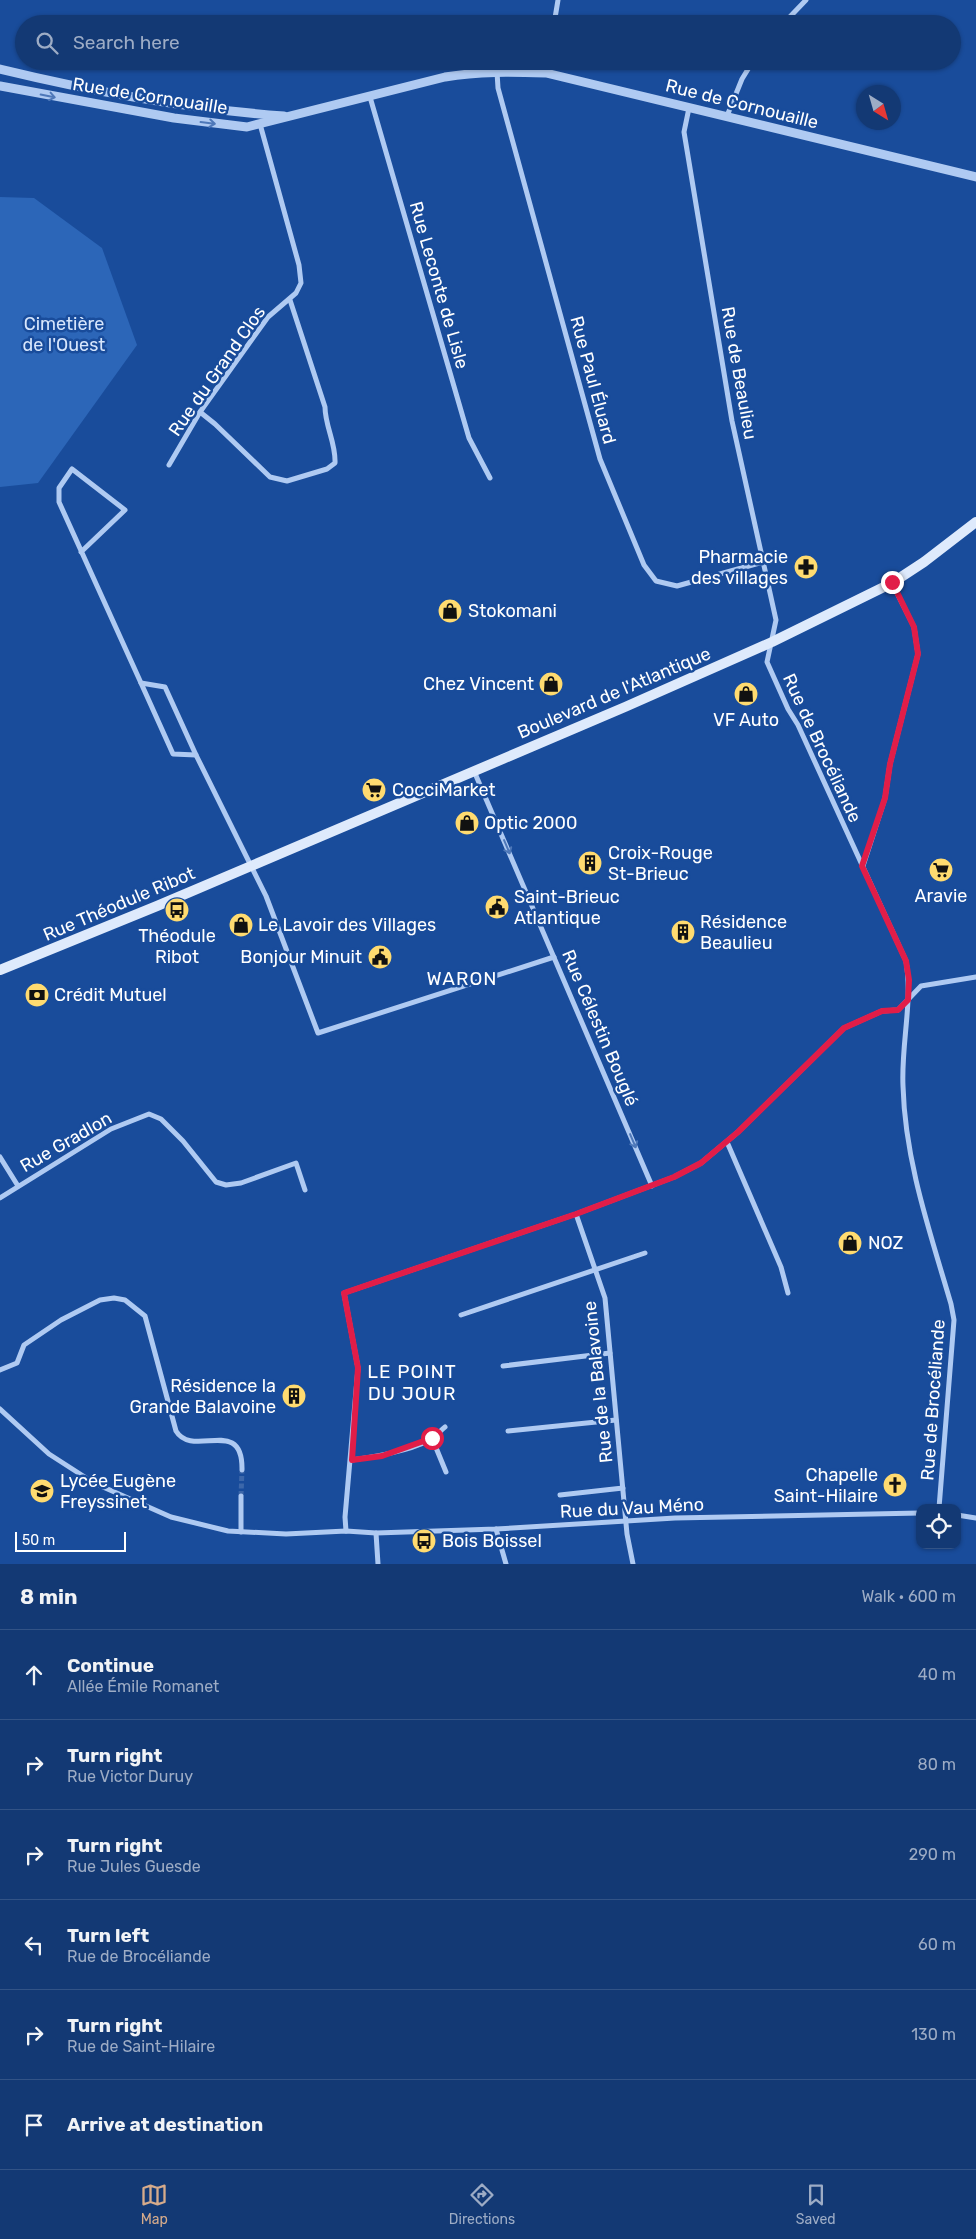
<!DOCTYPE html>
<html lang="en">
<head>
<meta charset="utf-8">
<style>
  :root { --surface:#133974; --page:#1c4079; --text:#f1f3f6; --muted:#9dacc5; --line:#325386; --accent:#d6ab8b }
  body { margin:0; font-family:Rubik,sans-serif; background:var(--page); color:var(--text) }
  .controls { position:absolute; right:15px; bottom:15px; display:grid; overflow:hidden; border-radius:10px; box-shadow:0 1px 4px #0004 }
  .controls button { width:45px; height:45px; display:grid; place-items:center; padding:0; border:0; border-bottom:1px solid var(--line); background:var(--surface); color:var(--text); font:25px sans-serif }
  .compass { position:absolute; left:856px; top:85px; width:45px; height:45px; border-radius:50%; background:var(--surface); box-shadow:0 1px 4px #0004; rotate:143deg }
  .scale { position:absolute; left:15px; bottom:12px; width:111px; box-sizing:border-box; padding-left:5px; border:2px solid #fff; border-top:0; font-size:14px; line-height:18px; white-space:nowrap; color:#fff; -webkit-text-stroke:4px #194c9b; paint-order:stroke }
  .stop { position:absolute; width:15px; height:15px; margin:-11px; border:4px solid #e11d48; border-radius:50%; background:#fff }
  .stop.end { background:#e11d48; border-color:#fff; box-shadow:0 1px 5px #0008 }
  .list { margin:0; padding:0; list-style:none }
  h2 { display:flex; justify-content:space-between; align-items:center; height:65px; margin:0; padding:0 20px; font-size:21px }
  h2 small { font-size:16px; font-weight:400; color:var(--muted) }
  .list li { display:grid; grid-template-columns:32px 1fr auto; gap:15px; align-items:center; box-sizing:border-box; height:90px; padding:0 20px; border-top:1px solid var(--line) }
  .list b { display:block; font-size:19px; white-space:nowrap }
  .list p { margin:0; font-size:16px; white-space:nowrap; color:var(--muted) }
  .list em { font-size:16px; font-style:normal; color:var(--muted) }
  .icon { flex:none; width:28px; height:28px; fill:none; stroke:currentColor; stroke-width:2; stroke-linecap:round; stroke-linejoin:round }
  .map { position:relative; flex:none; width:976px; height:1564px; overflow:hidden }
  .search { position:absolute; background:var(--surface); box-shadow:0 1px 4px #0004; left:15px; right:15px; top:15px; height:55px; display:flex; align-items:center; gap:12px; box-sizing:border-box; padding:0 18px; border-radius:28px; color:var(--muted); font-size:19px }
  .sheet { height:605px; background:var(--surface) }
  nav { display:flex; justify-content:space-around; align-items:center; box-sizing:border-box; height:70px; border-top:1px solid var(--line); background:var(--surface); font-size:14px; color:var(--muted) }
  nav a { display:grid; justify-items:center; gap:2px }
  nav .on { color:var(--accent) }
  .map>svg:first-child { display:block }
  .green { fill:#2c66b8 }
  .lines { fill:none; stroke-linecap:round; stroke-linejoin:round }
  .minor-tunnel { stroke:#3c67aa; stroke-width:5; stroke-dasharray:5 2.5; stroke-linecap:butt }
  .minor { stroke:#afcaf2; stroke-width:5 }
  .tertiary { stroke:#afcaf2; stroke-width:9 }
  .secondary { stroke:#deeafc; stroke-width:10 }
  .oneway { stroke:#4e78b9 }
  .route { stroke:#e11d48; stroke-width:6 }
  .labels { text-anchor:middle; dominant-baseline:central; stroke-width:5; stroke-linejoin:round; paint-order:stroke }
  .street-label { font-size:18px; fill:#fff; stroke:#194c9b }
  .park-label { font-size:18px; fill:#d7e6fc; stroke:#194c9b }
  .poi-label { font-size:18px; fill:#fff; stroke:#194c9b; text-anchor:start }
  .neighbourhood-label { font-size:19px; letter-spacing:1px; fill:#fff; stroke:#194c9b }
</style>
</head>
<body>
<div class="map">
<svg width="976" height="1564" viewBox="0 0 976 1564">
  <rect width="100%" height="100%" fill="#194c9b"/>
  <!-- green -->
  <polygon class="green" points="0,197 34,198 102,248 137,345 38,483 0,487"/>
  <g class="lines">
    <!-- minor-tunnel -->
    <polyline class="minor-tunnel" points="241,1496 242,1470"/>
    <!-- minor -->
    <g class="minor">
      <polyline points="554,24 558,0"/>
      <polyline points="783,24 806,0"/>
      <polyline points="497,72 498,88 600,459 644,565 656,581 677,586 763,562"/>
      <polyline points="546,73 549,61"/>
      <polyline points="370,97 469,438 490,478"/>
      <path d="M689 108 684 132 732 421 776 620 767 662 788 709 798 725 906 961C913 1002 901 1044 903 1086 905 1161 930 1232 951 1304L954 1320 939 1508"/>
      <polyline points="727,116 742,79 753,61"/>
      <path d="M200 412 215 424 270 477 287 481 327 469 335 463C336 443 325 426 325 407L290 300"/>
      <polyline points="169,465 200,412 268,317 296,293 301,283 299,265 260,124"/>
      <polyline points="81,552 125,510 72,469 59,488 59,502 141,683 165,687 196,755 266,896 318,1033 554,957"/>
      <polyline points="141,683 173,754 196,755"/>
      <polyline points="474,771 652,1186"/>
      <polyline points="863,866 885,798 890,764 918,654 914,627 892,583"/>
      <polyline points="727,1142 781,1267 788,1293"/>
      <polyline points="0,1157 18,1186"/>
      <polyline points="0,1198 111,1129 149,1114 161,1119 183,1141 216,1182 226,1185 241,1183 296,1163 305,1190"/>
      <polyline points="576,1214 605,1298 627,1534 633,1564"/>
      <polyline points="461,1315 645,1253"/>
      <polyline points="503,1366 610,1353"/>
      <path d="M0 1370 17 1363 24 1345 61 1320 100 1300 114 1298 125 1300 145 1316 176 1431C193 1459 243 1415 242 1470"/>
      <polyline points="0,1409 49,1454 94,1483 171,1517 228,1531 286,1534 346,1531 376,1533 496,1529 675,1518 920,1513"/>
      <polyline points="508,1431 616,1420"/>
      <polyline points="432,1438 446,1472"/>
      <path d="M352 1460C373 1457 415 1450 433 1438 437 1435 441 1430 445 1427"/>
      <polyline points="560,1495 623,1488"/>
      <polyline points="957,1515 976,1518"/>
      <polyline points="496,1529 506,1564"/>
      <polyline points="346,1531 345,1517 358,1368 344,1293 576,1214 674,1177 701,1163 738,1132 844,1028 882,1011 898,1010 921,986 976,977"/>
      <polyline points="241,1532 241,1496"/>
      <polyline points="376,1533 378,1564"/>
    </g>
    <!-- tertiary -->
    <g class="tertiary">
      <path d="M0 69C91 91 190 109 284 116"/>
      <path d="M0 86 174 118 247 127 445 77C479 71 512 72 546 73L976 177"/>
    </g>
    <!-- secondary -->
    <polyline class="secondary" points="0,970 157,906 625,707 772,642 892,583 924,562 976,522"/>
  </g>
  <!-- one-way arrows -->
  <defs><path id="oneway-shaft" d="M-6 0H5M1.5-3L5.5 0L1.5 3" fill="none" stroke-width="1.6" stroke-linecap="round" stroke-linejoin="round" transform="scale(1.25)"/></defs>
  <g class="oneway">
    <use href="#oneway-shaft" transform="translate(48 96) rotate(11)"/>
    <use href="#oneway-shaft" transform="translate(208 123) rotate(7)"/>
    <use href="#oneway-shaft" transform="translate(507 847) rotate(67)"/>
    <use href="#oneway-shaft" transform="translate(633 1141) rotate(67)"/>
  </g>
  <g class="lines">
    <!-- route -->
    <polyline class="route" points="432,1438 382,1456 352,1460 358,1368 344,1293 576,1214 674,1177 701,1163 738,1132 844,1028 882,1011 898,1010 908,1000 909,980 906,961 862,866 885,798 890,764 918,654 914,627 892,582"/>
  </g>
  <!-- icons -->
  <defs>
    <symbol id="pharmacy-disc" viewBox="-11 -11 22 22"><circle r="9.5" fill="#ffdb70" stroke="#194c9b"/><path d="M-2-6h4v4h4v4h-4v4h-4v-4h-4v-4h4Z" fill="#111"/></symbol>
    <symbol id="shop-disc" viewBox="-11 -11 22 22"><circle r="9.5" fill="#ffdb70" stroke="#194c9b"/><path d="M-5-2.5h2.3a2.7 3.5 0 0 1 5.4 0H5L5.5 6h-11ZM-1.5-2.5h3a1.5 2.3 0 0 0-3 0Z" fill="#111"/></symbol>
    <symbol id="supermarket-disc" viewBox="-11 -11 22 22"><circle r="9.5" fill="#ffdb70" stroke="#194c9b"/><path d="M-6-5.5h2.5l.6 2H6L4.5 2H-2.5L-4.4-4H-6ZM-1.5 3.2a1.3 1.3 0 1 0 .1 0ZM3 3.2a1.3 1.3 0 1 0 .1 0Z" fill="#111"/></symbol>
    <symbol id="building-disc" viewBox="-11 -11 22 22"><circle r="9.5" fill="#ffdb70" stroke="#194c9b"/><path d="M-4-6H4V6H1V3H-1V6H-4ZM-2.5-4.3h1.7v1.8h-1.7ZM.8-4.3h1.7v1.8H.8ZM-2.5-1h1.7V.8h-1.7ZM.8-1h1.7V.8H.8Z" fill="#111"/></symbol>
    <symbol id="civic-disc" viewBox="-11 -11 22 22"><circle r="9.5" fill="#ffdb70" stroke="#194c9b"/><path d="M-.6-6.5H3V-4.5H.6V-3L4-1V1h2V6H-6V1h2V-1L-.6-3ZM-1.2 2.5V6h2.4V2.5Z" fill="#111"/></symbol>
    <symbol id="bus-disc" viewBox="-11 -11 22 22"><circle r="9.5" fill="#ffdb70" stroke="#194c9b"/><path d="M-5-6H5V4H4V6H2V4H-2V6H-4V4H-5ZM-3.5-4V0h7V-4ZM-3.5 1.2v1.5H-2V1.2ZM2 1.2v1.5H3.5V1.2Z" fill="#111"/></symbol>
    <symbol id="bank-disc" viewBox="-11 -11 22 22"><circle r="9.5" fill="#ffdb70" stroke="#194c9b"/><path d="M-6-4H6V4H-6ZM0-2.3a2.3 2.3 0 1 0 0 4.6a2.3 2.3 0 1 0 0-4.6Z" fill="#111"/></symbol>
    <symbol id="church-disc" viewBox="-11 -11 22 22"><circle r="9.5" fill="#ffdb70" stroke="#194c9b"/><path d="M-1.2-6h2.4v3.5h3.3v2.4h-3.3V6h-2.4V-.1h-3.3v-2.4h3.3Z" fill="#111"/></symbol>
    <symbol id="school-disc" viewBox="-11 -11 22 22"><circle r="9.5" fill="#ffdb70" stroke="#194c9b"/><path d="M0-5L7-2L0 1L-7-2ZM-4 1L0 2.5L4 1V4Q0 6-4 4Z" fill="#111"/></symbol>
  </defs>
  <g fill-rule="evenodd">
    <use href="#pharmacy-disc" x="792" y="553" width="28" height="28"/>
    <use href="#shop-disc" x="436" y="597" width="28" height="28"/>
    <use href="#shop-disc" x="537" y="670" width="28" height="28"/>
    <use href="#shop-disc" x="732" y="680" width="28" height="28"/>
    <use href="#supermarket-disc" x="360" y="776" width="28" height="28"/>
    <use href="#shop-disc" x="453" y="809" width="28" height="28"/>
    <use href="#building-disc" x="576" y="849" width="28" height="28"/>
    <use href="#supermarket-disc" x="927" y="856" width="28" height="28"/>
    <use href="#civic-disc" x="483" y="893" width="28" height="28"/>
    <use href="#bus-disc" x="163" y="896" width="28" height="28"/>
    <use href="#shop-disc" x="227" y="911" width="28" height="28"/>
    <use href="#building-disc" x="669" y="918" width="28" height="28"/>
    <use href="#civic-disc" x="366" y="943" width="28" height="28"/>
    <use href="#bank-disc" x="23" y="981" width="28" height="28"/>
    <use href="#shop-disc" x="836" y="1229" width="28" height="28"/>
    <use href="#building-disc" x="280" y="1382" width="28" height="28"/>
    <use href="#church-disc" x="881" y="1471" width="28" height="28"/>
    <use href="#school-disc" x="28" y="1477" width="28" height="28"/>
    <use href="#bus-disc" x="410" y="1527" width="28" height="28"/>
  </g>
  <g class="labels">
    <!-- street labels -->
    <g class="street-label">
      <text transform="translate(150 96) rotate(9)">Rue de Cornouaille</text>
      <text transform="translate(742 104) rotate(14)">Rue de Cornouaille</text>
      <text transform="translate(439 285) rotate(74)">Rue Leconte de Lisle</text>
      <text transform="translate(217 371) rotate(-55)">Rue du Grand Clos</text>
      <text transform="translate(739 373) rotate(80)">Rue de Beaulieu</text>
      <text transform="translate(593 380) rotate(75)">Rue Paul Éluard</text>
      <text transform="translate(614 693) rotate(-23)">Boulevard de l'Atlantique</text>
      <text transform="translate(822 748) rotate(65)">Rue de Brocéliande</text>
      <text transform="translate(119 904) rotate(-23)">Rue Théodule Ribot</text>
      <text transform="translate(600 1028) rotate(67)">Rue Célestin Bouglé</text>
      <text transform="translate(66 1142) rotate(-30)">Rue Gradlon</text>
      <text transform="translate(598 1382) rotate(-96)">Rue de la Balavoine</text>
      <text transform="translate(933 1400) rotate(-86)">Rue de Brocéliande</text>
      <text transform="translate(632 1508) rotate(-3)">Rue du Vau Méno</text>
    </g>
    <!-- park labels -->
    <g class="park-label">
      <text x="64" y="324">Cimetière<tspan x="64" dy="21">de l'Ouest</tspan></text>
    </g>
    <!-- poi labels -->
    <g class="poi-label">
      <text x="788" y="557" text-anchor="end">Pharmacie<tspan x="788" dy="21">des villages</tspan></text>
      <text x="468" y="611">Stokomani</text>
      <text x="534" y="684" text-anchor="end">Chez Vincent</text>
      <text x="746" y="720" text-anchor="middle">VF Auto</text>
      <text x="392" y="790">CocciMarket</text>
      <text x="484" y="823">Optic 2000</text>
      <text x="608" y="853">Croix-Rouge<tspan x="608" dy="21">St-Brieuc</tspan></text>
      <text x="941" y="896" text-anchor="middle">Aravie</text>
      <text x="514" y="897">Saint-Brieuc<tspan x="514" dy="21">Atlantique</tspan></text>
      <text x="700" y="922">Résidence<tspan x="700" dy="21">Beaulieu</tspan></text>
      <text x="258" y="925">Le Lavoir des Villages</text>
      <text x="177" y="936" text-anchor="middle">Théodule<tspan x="177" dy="21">Ribot</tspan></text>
      <text x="362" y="957" text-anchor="end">Bonjour Minuit</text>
      <text x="54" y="995">Crédit Mutuel</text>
      <text x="868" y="1243">NOZ</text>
      <text x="276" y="1386" text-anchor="end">Résidence la<tspan x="276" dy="21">Grande Balavoine</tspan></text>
      <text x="878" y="1475" text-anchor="end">Chapelle<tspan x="878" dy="21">Saint-Hilaire</tspan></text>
      <text x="60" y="1481">Lycée Eugène<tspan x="60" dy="21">Freyssinet</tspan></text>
      <text x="442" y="1541">Bois Boissel</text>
    </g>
    <!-- neighbourhood labels -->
    <g class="neighbourhood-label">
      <text x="462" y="978">WARON</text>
      <text x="412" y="1371">LE POINT<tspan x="412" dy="22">DU JOUR</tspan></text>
    </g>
  </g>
</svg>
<div class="controls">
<button><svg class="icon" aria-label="locate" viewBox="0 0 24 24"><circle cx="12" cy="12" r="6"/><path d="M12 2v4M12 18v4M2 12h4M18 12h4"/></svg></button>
</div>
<svg class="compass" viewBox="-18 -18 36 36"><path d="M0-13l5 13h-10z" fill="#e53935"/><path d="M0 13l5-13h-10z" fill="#9dacc5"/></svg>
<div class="scale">50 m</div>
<div class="stop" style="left:432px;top:1438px"></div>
<div class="stop end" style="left:892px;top:582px"></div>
<div class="search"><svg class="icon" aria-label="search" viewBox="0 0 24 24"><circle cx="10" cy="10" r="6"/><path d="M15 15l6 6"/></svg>Search here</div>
</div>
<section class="sheet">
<h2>8 min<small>Walk · 600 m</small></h2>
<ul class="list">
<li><svg class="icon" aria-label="ahead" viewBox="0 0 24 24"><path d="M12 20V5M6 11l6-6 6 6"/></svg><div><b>Continue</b><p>Allée Émile Romanet</p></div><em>40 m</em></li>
<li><svg class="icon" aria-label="right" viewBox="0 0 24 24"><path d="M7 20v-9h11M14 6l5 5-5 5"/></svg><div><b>Turn right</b><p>Rue Victor Duruy</p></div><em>80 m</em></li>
<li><svg class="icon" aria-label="right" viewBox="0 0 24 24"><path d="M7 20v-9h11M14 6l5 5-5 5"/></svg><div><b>Turn right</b><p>Rue Jules Guesde</p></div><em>290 m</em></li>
<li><svg class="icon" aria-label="left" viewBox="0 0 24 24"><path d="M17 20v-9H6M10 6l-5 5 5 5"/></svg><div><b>Turn left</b><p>Rue de Brocéliande</p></div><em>60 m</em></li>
<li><svg class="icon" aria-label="right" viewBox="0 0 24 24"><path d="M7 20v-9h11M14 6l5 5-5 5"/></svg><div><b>Turn right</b><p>Rue de Saint-Hilaire</p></div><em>130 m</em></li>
<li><svg class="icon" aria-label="arrive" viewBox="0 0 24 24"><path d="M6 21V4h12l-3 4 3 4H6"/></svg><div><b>Arrive at destination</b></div></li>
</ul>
</section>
<nav>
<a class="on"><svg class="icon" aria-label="map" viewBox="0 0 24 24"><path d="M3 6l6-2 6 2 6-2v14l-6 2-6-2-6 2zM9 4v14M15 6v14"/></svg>Map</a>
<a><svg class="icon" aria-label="directions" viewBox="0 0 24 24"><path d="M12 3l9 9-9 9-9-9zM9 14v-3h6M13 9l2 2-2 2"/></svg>Directions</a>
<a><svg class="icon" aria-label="saved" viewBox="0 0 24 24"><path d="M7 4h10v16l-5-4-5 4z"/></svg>Saved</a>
</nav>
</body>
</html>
